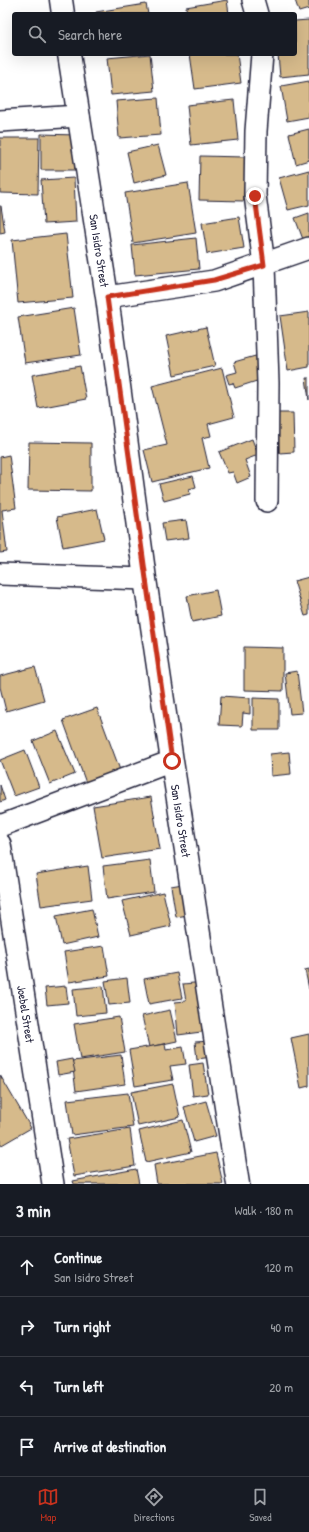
<!DOCTYPE html>
<html lang="en">
<head>
<meta charset="utf-8">
<style>
  :root { --surface:#171b24; --page:#20242c; --text:#f1f3f6; --muted:#9ea1a6; --line:#363941; --accent:#c8321e }
  body { margin:0; font-family:"Patrick Hand",sans-serif; background:var(--page); color:var(--text) }
  .stop { position:absolute; width:12px; height:12px; margin:-9px; border:3px solid #c8321e; border-radius:50%; background:#fff }
  .stop.end { background:#c8321e; border-color:#fff; box-shadow:0 1px 4px #0008 }
  .list { margin:0; padding:0; list-style:none }
  h2 { display:flex; justify-content:space-between; align-items:center; height:52px; margin:0; padding:0 16px; font-size:17px }
  h2 small { font-size:13px; font-weight:400; color:var(--muted) }
  .list li { display:grid; grid-template-columns:26px 1fr auto; gap:12px; align-items:center; box-sizing:border-box; height:60px; padding:0 16px; border-top:1px solid var(--line) }
  .list b { display:block; font-size:15px; white-space:nowrap }
  .list p { margin:0; font-size:13px; white-space:nowrap; color:var(--muted) }
  .list em { font-size:13px; font-style:normal; color:var(--muted) }
  .icon { flex:none; width:22px; height:22px; fill:none; stroke:currentColor; stroke-width:2; stroke-linecap:round; stroke-linejoin:round }
  .map { position:relative; flex:none; width:309px; height:1184px; overflow:hidden }
  .search { position:absolute; background:var(--surface); box-shadow:0 4px 16px #0002; left:12px; right:12px; top:12px; height:44px; display:flex; align-items:center; gap:10px; box-sizing:border-box; padding:0 14px; border-radius:4px; color:var(--muted); font-size:15px }
  .sheet { height:292px; background:var(--surface) }
  nav { display:flex; justify-content:space-around; align-items:center; box-sizing:border-box; height:56px; border-top:1px solid var(--line); background:var(--surface); font-size:11px; color:var(--muted) }
  nav a { display:grid; justify-items:center; gap:2px }
  nav .on { color:var(--accent) }
  .map>svg:first-child { display:block }
  .building { fill:#d6ba8b; stroke:#22223b }
  .lines { fill:none; stroke-linecap:round; stroke-linejoin:round }
  .street-casing { stroke:#22223b; stroke-width:24 }
  .secondary-casing { stroke:#22223b; stroke-width:25 }
  .street { stroke:#fff; stroke-width:21 }
  .secondary { stroke:#fff; stroke-width:22 }
  .route { stroke:#c8321e; stroke-width:5 }
  .labels { text-anchor:middle; dominant-baseline:central; stroke-width:3; stroke-linejoin:round; paint-order:stroke }
  .street-label { font-size:12px; fill:#22223b; stroke:#fff }
</style>
</head>
<body>
<div class="map">
<svg width="309" height="1184" viewBox="0 0 309 1184">
  <rect width="100%" height="100%" fill="#fff"/>
  <filter id="ink" filterUnits="userSpaceOnUse"><feTurbulence type="fractalNoise" baseFrequency=".025" numOctaves="2"/><feDisplacementMap in="SourceGraphic" scale="8" xChannelSelector="R" yChannelSelector="G"/><feConvolveMatrix kernelMatrix="1 2 1 2 8 2 1 2 1" color-interpolation-filters="sRGB"/></filter>
  <g filter="url(#ink)">
    <!-- building -->
    <g class="building">
      <polygon points="227,0 229,14 187,14 186,7"/>
      <polygon points="295,0 309,0 309,9 299,12"/>
      <polygon points="146,4 148,14 96,14 96,12"/>
      <polygon points="309,20 309,74 280,77 278,54 295,54 295,21"/>
      <polygon points="150,54 154,91 111,95 107,58"/>
      <polygon points="190,54 237,54 241,83 195,89"/>
      <polygon points="309,81 309,117 287,121 281,86"/>
      <polygon points="158,98 161,135 119,138 116,101"/>
      <polygon points="234,100 238,140 191,145 187,105"/>
      <polygon points="309,129 309,160 296,164 289,134"/>
      <polygon points="41,134 76,135 75,170 41,170"/>
      <polygon points="0,138 39,138 38,194 0,193"/>
      <polygon points="158,145 166,175 134,183 127,152"/>
      <polygon points="200,156 245,157 244,201 199,200"/>
      <polygon points="309,170 309,205 288,210 279,178"/>
      <polygon points="74,178 76,222 44,224 41,180"/>
      <polygon points="188,183 196,233 133,243 125,193"/>
      <polygon points="0,206 1,206 5,232 0,233"/>
      <polygon points="309,213 309,240 304,242 295,218"/>
      <polygon points="239,217 244,248 207,254 202,223"/>
      <polygon points="66,234 73,298 18,303 12,240"/>
      <polygon points="196,238 199,269 135,275 132,245"/>
      <polygon points="74,308 81,355 25,363 18,317"/>
      <polygon points="309,312 309,367 288,371 280,316"/>
      <polygon points="206,327 215,366 174,375 166,336"/>
      <polygon points="259,355 266,378 235,388 233,383 229,384 226,375 237,372 234,362"/>
      <polygon points="80,366 86,399 38,408 32,375"/>
      <polygon points="222,368 234,417 208,424 211,436 202,438 209,468 152,482 144,450 167,445 152,386"/>
      <polygon points="306,378 309,378 309,400"/>
      <polygon points="278,413 293,413 294,452 279,453"/>
      <polygon points="252,439 258,455 245,460 251,477 237,483 233,472 228,473 219,452"/>
      <polygon points="29,442 91,443 91,491 28,490"/>
      <polygon points="9,455 16,508 2,510 7,552 0,553 0,457"/>
      <polygon points="193,476 196,487 189,489 190,494 164,501 159,484"/>
      <polygon points="97,509 104,539 63,547 57,517"/>
      <polygon points="186,520 189,538 165,541 162,523"/>
      <polygon points="309,577 309,615 305,616 294,581"/>
      <polygon points="216,590 221,616 192,622 187,596"/>
      <polygon points="244,647 283,648 283,691 244,690"/>
      <polygon points="35,667 44,700 6,711 0,687 0,676"/>
      <polygon points="297,671 302,713 290,714 285,673"/>
      <polygon points="221,696 250,698 250,714 243,713 242,726 219,725"/>
      <polygon points="253,698 279,699 279,730 253,730"/>
      <polygon points="97,708 120,770 86,783 63,720"/>
      <polygon points="57,731 75,774 50,784 33,741"/>
      <polygon points="25,750 39,787 14,796 0,760"/>
      <polygon points="289,752 291,774 271,776 270,754"/>
      <polygon points="0,785 5,800 0,802"/>
      <polygon points="151,797 160,849 102,858 93,806"/>
      <polygon points="150,860 154,892 107,899 103,866"/>
      <polygon points="88,866 92,899 41,906 36,874"/>
      <polygon points="188,883 194,914 176,917 171,886"/>
      <polygon points="163,892 171,926 131,935 122,901"/>
      <polygon points="92,909 98,937 62,945 56,916"/>
      <polygon points="104,946 109,976 69,982 64,952"/>
      <polygon points="309,969 309,989 305,970"/>
      <polygon points="177,973 182,998 149,1004 144,979"/>
      <polygon points="127,978 130,1003 109,1005 105,981"/>
      <polygon points="204,982 209,1031 178,1035 175,1002 186,1001 183,984"/>
      <polygon points="66,986 68,1003 47,1005 45,988"/>
      <polygon points="103,986 106,1013 76,1016 73,989"/>
      <polygon points="170,1010 177,1041 149,1047 142,1016"/>
      <polygon points="119,1017 125,1052 80,1059 74,1024"/>
      <polygon points="309,1034 309,1086 301,1088 291,1038"/>
      <polygon points="210,1041 212,1057 197,1059 195,1042"/>
      <polygon points="165,1044 166,1050 183,1047 186,1064 170,1066 173,1080 135,1086 129,1050"/>
      <polygon points="121,1055 125,1084 76,1091 72,1061"/>
      <polygon points="72,1059 75,1072 58,1075 56,1062"/>
      <polygon points="203,1063 208,1094 193,1096 189,1065"/>
      <polygon points="0,1075 31,1128 0,1146"/>
      <polygon points="173,1084 180,1117 138,1126 131,1092"/>
      <polygon points="128,1093 133,1127 72,1135 67,1100"/>
      <polygon points="206,1101 216,1136 194,1142 184,1107"/>
      <polygon points="183,1120 191,1152 146,1162 139,1131"/>
      <polygon points="130,1129 135,1166 74,1176 67,1139"/>
      <polygon points="216,1153 223,1184 157,1184 154,1165"/>
      <polygon points="136,1169 139,1184 74,1184 73,1181"/>
    </g>
    <g class="lines">
      <defs>
        <g id="street">
          <polyline points="253,0 257,14"/>
          <polyline points="262,54 256,131 255,195 264,265 268,383 267,501"/>
          <polyline points="0,121 79,116"/>
          <polyline points="107,297 214,281 309,248"/>
          <polyline points="0,574 145,579"/>
          <polyline points="0,826 172,761"/>
          <path id="s1" d="M0 844 53 1184"/>
        </g>
        <g id="secondary">
          <polyline points="61,0 63,14"/>
          <path id="s2" d="M69 54 107 297 145 579 172 761 238 1184"/>
        </g>
      </defs>
      <!-- street casing -->
      <use href="#street" class="street-casing"/>
      <!-- secondary casing -->
      <use href="#secondary" class="secondary-casing"/>
      <!-- street -->
      <use href="#street" class="street"/>
      <!-- secondary -->
      <use href="#secondary" class="secondary"/>
    </g>
  </g>
  <g class="lines" filter="url(#ink)">
    <!-- route -->
    <polyline class="route" points="172,761 146,579 107,297 214,280 264,265 255,196"/>
  </g>
  <g class="labels">
    <!-- street labels -->
    <g class="street-label">
      <text stroke="none"><textPath href="#s2" startOffset="199">San Isidro Street</textPath></text>
      <text stroke="none"><textPath href="#s2" startOffset="775">San Isidro Street</textPath></text>
      <text stroke="none"><textPath href="#s1" startOffset="172">Joebel Street</textPath></text>
    </g>
  </g>
</svg>
<div class="stop" style="left:172px;top:761px"></div>
<div class="stop end" style="left:255px;top:196px"></div>
<div class="search"><svg class="icon" aria-label="search" viewBox="0 0 24 24"><circle cx="10" cy="10" r="6"/><path d="M15 15l6 6"/></svg>Search here</div>
</div>
<section class="sheet">
<h2>3 min<small>Walk · 180 m</small></h2>
<ul class="list">
<li><svg class="icon" aria-label="ahead" viewBox="0 0 24 24"><path d="M12 20V5M6 11l6-6 6 6"/></svg><div><b>Continue</b><p>San Isidro Street</p></div><em>120 m</em></li>
<li><svg class="icon" aria-label="right" viewBox="0 0 24 24"><path d="M7 20v-9h11M14 6l5 5-5 5"/></svg><div><b>Turn right</b></div><em>40 m</em></li>
<li><svg class="icon" aria-label="left" viewBox="0 0 24 24"><path d="M17 20v-9H6M10 6l-5 5 5 5"/></svg><div><b>Turn left</b></div><em>20 m</em></li>
<li><svg class="icon" aria-label="arrive" viewBox="0 0 24 24"><path d="M6 21V4h12l-3 4 3 4H6"/></svg><div><b>Arrive at destination</b></div></li>
</ul>
</section>
<nav>
<a class="on"><svg class="icon" aria-label="map" viewBox="0 0 24 24"><path d="M3 6l6-2 6 2 6-2v14l-6 2-6-2-6 2zM9 4v14M15 6v14"/></svg>Map</a>
<a><svg class="icon" aria-label="directions" viewBox="0 0 24 24"><path d="M12 3l9 9-9 9-9-9zM9 14v-3h6M13 9l2 2-2 2"/></svg>Directions</a>
<a><svg class="icon" aria-label="saved" viewBox="0 0 24 24"><path d="M7 4h10v16l-5-4-5 4z"/></svg>Saved</a>
</nav>
</body>
</html>
